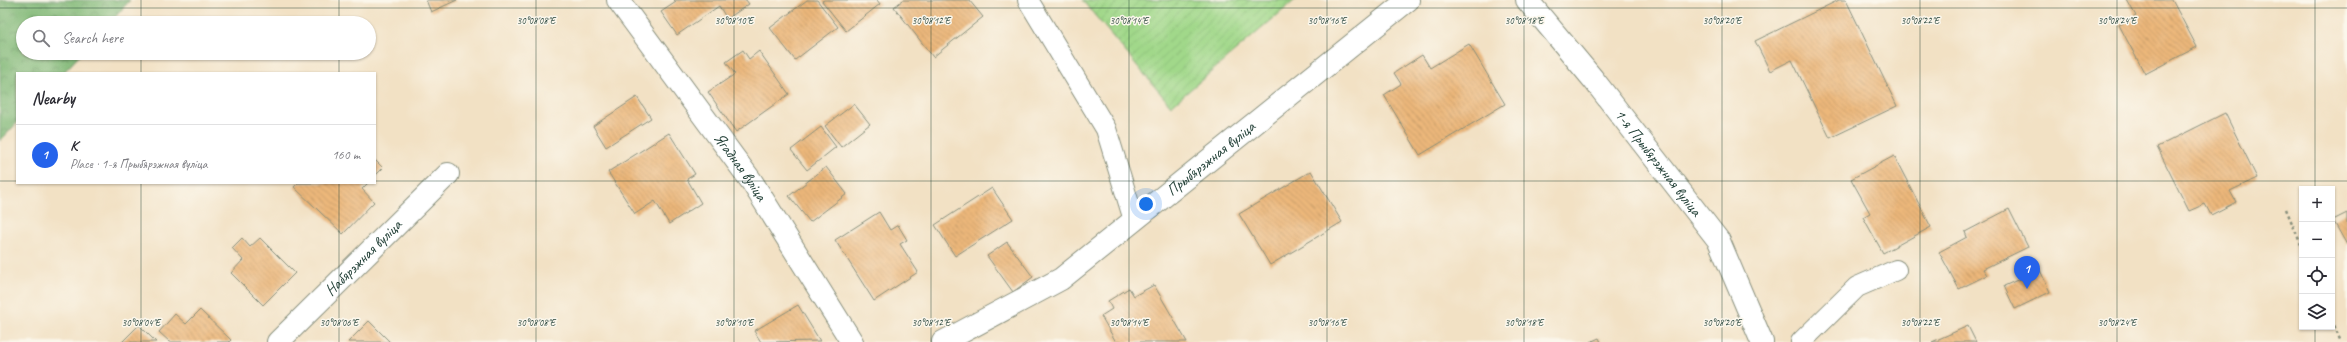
<!DOCTYPE html>
<html lang="en">
<head>
<meta charset="utf-8">
<style>
  :root { --surface:#fff; --page:#f7f7f7; --text:#2b2b33; --muted:#7c7c81; --line:#e1e1e2; --accent:#2563eb }
  body { margin:0; font-family:Caveat,sans-serif; background:var(--page); color:var(--text) }
  .controls { position:absolute; right:12px; bottom:12px; display:grid; overflow:hidden; border-radius:0px; box-shadow:0 1px 3px #0004 }
  .controls button { width:36px; height:36px; display:grid; place-items:center; padding:0; border:0; border-bottom:1px solid var(--line); background:var(--surface); color:var(--text); font:20px sans-serif }
  .you { position:absolute; left:1146px; top:204px; width:14px; height:14px; margin:-10px; border:3px solid #fff; border-radius:50%; background:#1a73e8; box-shadow:0 0 0 6px #1a73e833 }
  .badge { display:grid; place-items:center; width:26px; height:26px; border-radius:50%; background:var(--accent); color:#fff; font-size:13px; font-weight:700 }
  .pin { position:absolute; translate:-50% -33px; filter:drop-shadow(0 1px 2px #0008) }
  .pin::after { content:''; position:absolute; top:21px; width:14px; height:12px; background:inherit; clip-path:polygon(0 0,100% 0,50% 100%) }
  .list { margin:0; padding:0; list-style:none }
  h2 { display:flex; justify-content:space-between; align-items:center; height:52px; margin:0; padding:0 16px; font-size:17px }
  h2 small { font-size:13px; font-weight:400; color:var(--muted) }
  .list li { display:grid; grid-template-columns:26px 1fr auto; gap:12px; align-items:center; box-sizing:border-box; height:60px; padding:0 16px; border-top:1px solid var(--line) }
  .list b { display:block; font-size:15px; white-space:nowrap }
  .list p { margin:0; font-size:13px; white-space:nowrap; color:var(--muted) }
  .list em { font-size:13px; font-style:normal; color:var(--muted) }
  .icon { flex:none; width:22px; height:22px; fill:none; stroke:currentColor; stroke-width:2; stroke-linecap:round; stroke-linejoin:round }
  .map { position:relative; flex:none; width:2347px; height:342px; overflow:hidden }
  .search { position:absolute; background:var(--surface); box-shadow:0 1px 3px #0004; left:16px; top:16px; width:360px; height:44px; display:flex; align-items:center; gap:10px; box-sizing:border-box; padding:0 14px; border-radius:22px; color:var(--muted); font-size:15px }
  .panel { position:absolute; background:var(--surface); box-shadow:0 1px 3px #0004; left:16px; top:72px; width:360px; height:112px; border-radius:0px }
  .map>svg:first-child { display:block }
  .forest { fill:url(#forest-crowns); stroke:#507a55 }
  .garden { fill:url(#garden-furrows); stroke:#608a5f }
  .building { fill:url(#building-back-hatch) }
  .lines { fill:none; stroke-linecap:round; stroke-linejoin:round }
  .lane-casing { stroke:#888f7c; stroke-width:22 }
  .street-casing { stroke:#888f7c; stroke-width:24 }
  .path { stroke:#888f7c; stroke-width:2.5; stroke-dasharray:3 3; stroke-linecap:butt }
  .lane { stroke:#fff; stroke-width:20 }
  .street { stroke:#fff; stroke-width:22 }
  .ticks { fill:none; stroke:#1f3d34; stroke-width:1; stroke-opacity:0.45 }
  .labels { text-anchor:middle; dominant-baseline:central; stroke-width:3; stroke-linejoin:round; paint-order:stroke }
  .street-label { font-size:16px; fill:#1f3d34; stroke:#fbf7ec }
  .ticks-label { font-size:10px; text-anchor:middle; fill:#1f3d34; stroke:#fbf7ec; stroke-width:3; stroke-linejoin:round; paint-order:stroke }
</style>
</head>
<body>
<div class="map">
<svg width="2347" height="342" viewBox="0 0 2347 342">
  <defs>
    <pattern id="forest-crowns" width="20" height="18" patternUnits="userSpaceOnUse"><rect width="20" height="18" fill="#80b876"/><path d="M2 6a3 3 0 1 1 6 0M12 15a3 3 0 1 1 6 0" fill="none" stroke="#689762"/></pattern>
    <pattern id="garden-furrows" width="10" height="10" patternUnits="userSpaceOnUse"><rect width="10" height="10" fill="#a1d88a"/><path d="M-1 1l2-2M0 10L10 0M9 11l2-2" fill="none" stroke="#8aba78"/></pattern>
    <pattern id="building-back-hatch" width="6" height="6" patternUnits="userSpaceOnUse"><rect width="6" height="6" fill="#ecb77a"/><path d="M-1 5l2 2M0 0l6 6M5-1l2 2" fill="none" stroke="#bf9665"/></pattern>
  </defs>
  <rect width="100%" height="100%" fill="#fbf7ec"/>
  <filter id="ink" filterUnits="userSpaceOnUse"><feTurbulence type="fractalNoise" baseFrequency=".025" numOctaves="2"/><feDisplacementMap in="SourceGraphic" scale="8" xChannelSelector="R" yChannelSelector="G"/><feConvolveMatrix kernelMatrix="1 2 1 2 8 2 1 2 1" color-interpolation-filters="sRGB"/></filter>
  <filter id="wash" filterUnits="userSpaceOnUse"><feTurbulence type="fractalNoise" baseFrequency=".012" numOctaves="4" result="noise"/><feDisplacementMap in="SourceGraphic" scale="16" xChannelSelector="R" yChannelSelector="G"/><feGaussianBlur stdDeviation="0.9" result="paint"/><feColorMatrix in="noise" values="0 0 0 0 0 0 0 0 0 0 0 0 0 0 0 0 0 1.4 0 .05"/><feComposite in="paint" operator="in"/></filter>
  <g filter="url(#wash)">
    <rect width="100%" height="100%" fill="#f2e1c4"/>
    <!-- forest -->
    <polygon class="forest" points="0,0 130,0 110,23 23,23 23,53 82,53 63,73 17,73 17,123 0,141"/>
    <!-- garden -->
    <polygon class="garden" points="1082,0 1295,0 1171,106"/>
    <g id="blocks">
      <!-- building -->
      <g class="building">
        <polygon points="426,0 457,0 431,12"/>
        <polygon points="674,0 746,0 749,4 727,19 719,6 677,35 661,12 676,2"/>
        <polygon points="807,0 817,0 838,27 795,60 770,28"/>
        <polygon points="824,0 877,0 880,4 846,31 822,1"/>
        <polygon points="903,0 969,0 983,17 933,57 894,7"/>
        <polygon points="1839,0 1846,0 1897,106 1830,138 1792,60 1770,71 1755,41"/>
        <polygon points="2127,0 2172,0 2197,47 2145,74 2119,25 2136,16"/>
        <polygon points="1469,44 1505,104 1420,155 1384,95 1401,84 1394,73 1422,55 1430,68"/>
        <polygon points="743,50 749,59 759,51 789,94 736,132 708,92 735,74 726,62"/>
        <polygon points="637,97 651,118 606,147 593,126"/>
        <polygon points="854,104 870,124 841,147 825,126"/>
        <polygon points="2225,113 2257,178 2230,191 2236,202 2211,215 2205,204 2189,211 2157,147"/>
        <polygon points="821,127 836,147 807,170 791,150"/>
        <polygon points="669,133 695,174 687,179 701,203 669,224 655,201 635,214 608,172"/>
        <polygon points="1894,156 1931,227 1883,253 1863,217 1870,213 1851,179"/>
        <polygon points="375,160 383,168 375,176"/>
        <polygon points="826,167 847,194 810,222 789,196"/>
        <polygon points="1311,171 1342,222 1270,265 1239,214"/>
        <polygon points="298,183 368,183 362,189 374,202 343,234 294,187"/>
        <polygon points="992,188 1013,219 955,256 935,225"/>
        <polygon points="2009,209 2028,247 1983,269 1987,275 1959,289 1939,252 1967,237 1965,232"/>
        <polygon points="879,212 890,230 898,225 907,240 900,244 918,272 874,301 835,240"/>
        <polygon points="2347,213 2347,245 2333,220"/>
        <polygon points="242,238 250,247 260,238 295,273 263,305 231,273 243,260 232,248"/>
        <polygon points="1007,242 1033,277 1013,292 987,256"/>
        <polygon points="2040,270 2050,292 2015,309 2004,286"/>
        <polygon points="1154,285 1187,342 1116,342 1101,316 1112,309 1108,301 1129,288 1134,296"/>
        <polygon points="798,305 820,341 761,342 754,331"/>
        <polygon points="200,310 231,340 229,342 170,342 159,332 175,314 186,324"/>
        <polygon points="369,321 390,342 348,342"/>
        <polygon points="139,325 156,342 122,342"/>
        <polygon points="1968,326 1976,342 1932,342"/>
        <polygon points="1599,338 1601,342 1590,342"/>
      </g>
    </g>
  </g>
  <g filter="url(#ink)">
    <use href="#blocks" fill-opacity="0" stroke="#888f7c" stroke-width="1"/>
    <g class="lines">
      <defs>
        <g id="lane">
          <polyline points="1028,0 1106,129 1134,220"/>
          <polyline points="1801,342 1857,287 1896,270"/>
        </g>
        <g id="street">
          <path id="s1" d="M618 0 752 182 852 342"/>
          <path id="s2" d="M1527 0 1593 79 1719 241 1762 342"/>
          <path id="s3" d="M278 342 448 174"/>
          <path id="s4" d="M943 342 1061 279 1408 0"/>
        </g>
      </defs>
      <!-- lane casing -->
      <use href="#lane" class="lane-casing"/>
      <!-- street casing -->
      <use href="#street" class="street-casing"/>
      <!-- path -->
      <g class="path">
        <polyline points="2286,209 2302,247"/>
        <polyline points="2332,320 2341,342"/>
      </g>
      <!-- lane -->
      <use href="#lane" class="lane"/>
      <!-- street -->
      <use href="#street" class="street"/>
    </g>
  </g>
  <!-- ticks -->
  <path class="ticks" d="M141 0V23M339 0V23M536 0V342M734 0V342M931 0V342M1129 0V342M1327 0V342M1524 0V342M1722 0V342M1920 0V342M2117 0V342M2315 0V189M0 8H2347M141 53V73M339 53V73M0 181H17M375 181H2347M141 183V342M339 183V342M2315 327V342"/>
  <g class="labels">
    <!-- street labels -->
    <g class="street-label">
      <text stroke="none"><textPath href="#s4" startOffset="326">Прыбярэжная вуліца</textPath></text>
      <text stroke="none"><textPath href="#s2" startOffset="209">1-я Прыбярэжная вуліца</textPath></text>
      <text stroke="none"><textPath href="#s1" startOffset="207">Ягадная вуліца</textPath></text>
      <text stroke="none"><textPath href="#s3" startOffset="120">Набярэжная вуліца</textPath></text>
    </g>
  </g>
  <g class="ticks-label">
    <text x="536" y="24">30°08'08"E</text>
    <text x="734" y="24">30°08'10"E</text>
    <text x="931" y="24">30°08'12"E</text>
    <text x="1129" y="24">30°08'14"E</text>
    <text x="1327" y="24">30°08'16"E</text>
    <text x="1524" y="24">30°08'18"E</text>
    <text x="1722" y="24">30°08'20"E</text>
    <text x="1920" y="24">30°08'22"E</text>
    <text x="2117" y="24">30°08'24"E</text>
    <text x="141" y="326">30°08'04"E</text>
    <text x="339" y="326">30°08'06"E</text>
    <text x="536" y="326">30°08'08"E</text>
    <text x="734" y="326">30°08'10"E</text>
    <text x="931" y="326">30°08'12"E</text>
    <text x="1129" y="326">30°08'14"E</text>
    <text x="1327" y="326">30°08'16"E</text>
    <text x="1524" y="326">30°08'18"E</text>
    <text x="1722" y="326">30°08'20"E</text>
    <text x="1920" y="326">30°08'22"E</text>
    <text x="2117" y="326">30°08'24"E</text>
  </g>
</svg>
<div class="controls">
<button>+</button>
<button>−</button>
<button><svg class="icon" aria-label="locate" viewBox="0 0 24 24"><circle cx="12" cy="12" r="6"/><path d="M12 2v4M12 18v4M2 12h4M18 12h4"/></svg></button>
<button><svg class="icon" aria-label="layers" viewBox="0 0 24 24"><path d="M12 4l9 5-9 5-9-5zM3 14l9 5 9-5"/></svg></button>
</div>
<div class="you"></div>
<div class="pin badge" style="left:2027px;top:289px">1</div>
<div class="search"><svg class="icon" aria-label="search" viewBox="0 0 24 24"><circle cx="10" cy="10" r="6"/><path d="M15 15l6 6"/></svg>Search here</div>
<section class="panel">
<h2>Nearby<small></small></h2>
<ul class="list">
<li><span class="badge">1</span><div><b>К</b><p>Place · 1-я Прыбярэжная вуліца</p></div><em>160 m</em></li>
</ul>
</section>
</div>
</body>
</html>
